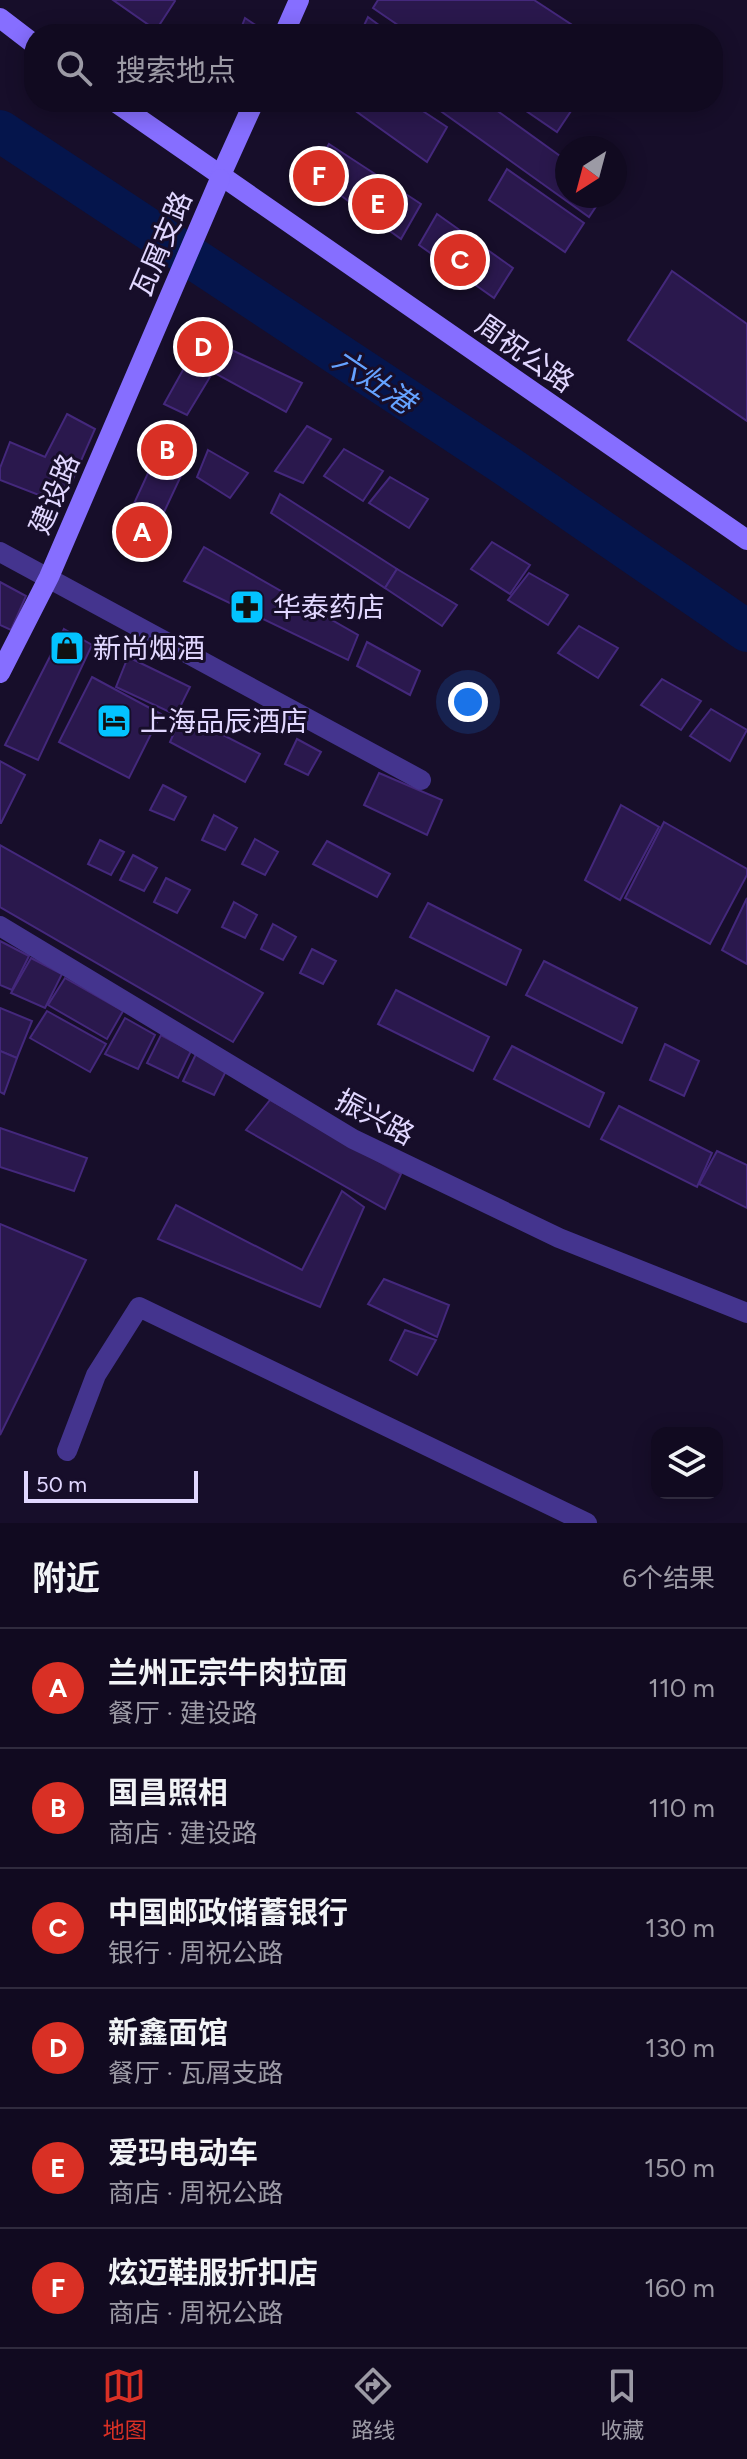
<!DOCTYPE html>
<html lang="zh">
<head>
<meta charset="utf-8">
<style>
  :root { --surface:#110a20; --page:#1a1329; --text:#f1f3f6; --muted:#9c9aa5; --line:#302b3e; --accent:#d93025 }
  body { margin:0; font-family:Figtree,"Noto Sans SC",sans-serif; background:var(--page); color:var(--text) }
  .controls { position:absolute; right:24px; bottom:24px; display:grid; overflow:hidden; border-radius:16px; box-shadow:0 4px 20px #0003 }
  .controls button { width:72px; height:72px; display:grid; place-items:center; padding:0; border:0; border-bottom:2px solid var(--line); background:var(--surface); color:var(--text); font:40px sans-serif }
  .compass { position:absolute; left:555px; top:136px; width:72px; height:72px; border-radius:50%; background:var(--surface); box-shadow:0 4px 20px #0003; rotate:216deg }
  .scale { position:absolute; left:24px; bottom:20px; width:174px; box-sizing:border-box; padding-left:8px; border:4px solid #e1d7ff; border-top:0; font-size:22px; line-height:28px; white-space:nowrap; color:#e1d7ff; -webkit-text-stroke:6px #170e2a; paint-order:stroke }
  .you { position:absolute; left:468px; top:702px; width:28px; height:28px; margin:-20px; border:6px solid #fff; border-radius:50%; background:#1a73e8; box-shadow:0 0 0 12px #1a73e833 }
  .badge { display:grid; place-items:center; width:52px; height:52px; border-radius:50%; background:var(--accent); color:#fff; font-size:26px; font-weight:700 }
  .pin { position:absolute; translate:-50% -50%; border:4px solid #fff; box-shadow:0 2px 8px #0006 }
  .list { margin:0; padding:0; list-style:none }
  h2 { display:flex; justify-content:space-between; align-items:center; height:104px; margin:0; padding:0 32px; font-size:34px }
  h2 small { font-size:26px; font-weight:400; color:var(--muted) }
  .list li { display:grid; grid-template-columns:52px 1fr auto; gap:24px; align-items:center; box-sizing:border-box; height:120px; padding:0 32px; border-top:2px solid var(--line) }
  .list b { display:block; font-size:30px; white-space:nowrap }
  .list p { margin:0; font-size:26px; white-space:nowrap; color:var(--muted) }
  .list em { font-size:26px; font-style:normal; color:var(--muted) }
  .icon { flex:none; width:44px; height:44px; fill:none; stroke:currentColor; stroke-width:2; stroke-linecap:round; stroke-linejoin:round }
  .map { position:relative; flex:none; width:747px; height:1523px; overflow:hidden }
  .search { position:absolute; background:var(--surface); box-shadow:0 4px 20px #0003; left:24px; right:24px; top:24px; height:88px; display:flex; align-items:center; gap:20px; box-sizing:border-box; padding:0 28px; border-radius:32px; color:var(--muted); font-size:30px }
  .sheet { height:824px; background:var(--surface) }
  nav { display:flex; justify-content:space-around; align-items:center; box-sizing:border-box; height:112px; border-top:2px solid var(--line); background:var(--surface); font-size:22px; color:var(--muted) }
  nav a { display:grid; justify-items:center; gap:4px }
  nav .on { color:var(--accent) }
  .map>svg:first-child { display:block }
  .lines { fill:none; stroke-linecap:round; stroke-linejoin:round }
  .river { stroke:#05154c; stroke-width:42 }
  .building { fill:#2a184d; stroke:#44287c; stroke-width:2 }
  .street { stroke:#44348e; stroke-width:20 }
  .secondary { stroke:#866eff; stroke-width:20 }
  .labels { text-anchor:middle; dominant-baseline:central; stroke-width:6; stroke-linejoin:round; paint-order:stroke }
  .street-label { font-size:28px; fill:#e1d7ff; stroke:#170e2a }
  .poi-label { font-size:28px; fill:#e1d7ff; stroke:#170e2a; text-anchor:start }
  .water-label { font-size:30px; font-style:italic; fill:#65a2ff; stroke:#170e2a }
</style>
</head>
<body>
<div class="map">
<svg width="747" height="1523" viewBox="0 0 747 1523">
  <rect width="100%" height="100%" fill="#170e2a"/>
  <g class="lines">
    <!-- river -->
    <polyline class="river" points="0,131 504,464 747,631"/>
  </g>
  <!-- building -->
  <g class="building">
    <polygon points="113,0 174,0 175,1 156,30"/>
    <polygon points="378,0 534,0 586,34 411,34 373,8"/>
    <polygon points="368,17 391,34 360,34"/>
    <polygon points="245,18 269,34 239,34"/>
    <polygon points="343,102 409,102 447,127 427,162"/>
    <polygon points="428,102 485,102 567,161 567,196 603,196 589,217"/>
    <polygon points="513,102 577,102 557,132"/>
    <polygon points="329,144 421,204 401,239 311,174"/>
    <polygon points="507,169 584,223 565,252 489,200"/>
    <polygon points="437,214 513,268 494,298 419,245"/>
    <polygon points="672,271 747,324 747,421 628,340"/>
    <polygon points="202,336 302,383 286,412 213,372 187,415 164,404"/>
    <polygon points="67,414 95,429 62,504 0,480 0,468 10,442 45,457"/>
    <polygon points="307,426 331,439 303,483 275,471"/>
    <polygon points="165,436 194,448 150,542 121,532"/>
    <polygon points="344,449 383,471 363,501 324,476"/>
    <polygon points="208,450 248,473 230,498 197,477"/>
    <polygon points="390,477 428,499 409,528 369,503"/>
    <polygon points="280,494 397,569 385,588 271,513"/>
    <polygon points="492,542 530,565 510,594 471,569"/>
    <polygon points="204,547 358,635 348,660 184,581"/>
    <polygon points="397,569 457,605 442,626 385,588"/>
    <polygon points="529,573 568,595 548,625 508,600"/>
    <polygon points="0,582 26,596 11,630 0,625"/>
    <polygon points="579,626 618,648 598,678 558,653"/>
    <polygon points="64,629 92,645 38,760 5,745"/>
    <polygon points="367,642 420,671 410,695 357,666"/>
    <polygon points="128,657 190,687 176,715 116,687"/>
    <polygon points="92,677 161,714 129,778 59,742"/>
    <polygon points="662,679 701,701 681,730 641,705"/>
    <polygon points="711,709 747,730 730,761 690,736"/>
    <polygon points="182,714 260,754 245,782 170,742"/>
    <polygon points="297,739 321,752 308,775 285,764"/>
    <polygon points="0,761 25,775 1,823 0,823"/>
    <polygon points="379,773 442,800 427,835 364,805"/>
    <polygon points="163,785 186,797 174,820 150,810"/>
    <polygon points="621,805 659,827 620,900 585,880"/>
    <polygon points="214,815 237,828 225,850 202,840"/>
    <polygon points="664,822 747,869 747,875 710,944 625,898"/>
    <polygon points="255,839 278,852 265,875 242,864"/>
    <polygon points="100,840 124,852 111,875 88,864"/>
    <polygon points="327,841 390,874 377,897 313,864"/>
    <polygon points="0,845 263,993 233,1042 0,907"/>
    <polygon points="133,855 157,868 144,891 120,880"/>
    <polygon points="166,878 190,890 177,913 154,902"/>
    <polygon points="747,898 747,964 722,950"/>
    <polygon points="234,902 257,915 245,938 222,927"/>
    <polygon points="428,903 521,950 506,985 410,937"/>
    <polygon points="273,924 296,937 283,960 261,949"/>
    <polygon points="0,941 29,956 12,990 0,985"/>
    <polygon points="312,949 336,961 323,984 300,973"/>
    <polygon points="31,958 62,974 45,1008 11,993"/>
    <polygon points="544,961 637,1008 622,1043 526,995"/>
    <polygon points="65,978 123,1011 107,1039 48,1005"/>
    <polygon points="396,990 489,1037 473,1071 378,1024"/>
    <polygon points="0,1008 32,1021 17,1058 0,1051"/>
    <polygon points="47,1011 106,1044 90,1072 30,1038"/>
    <polygon points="125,1018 155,1035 138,1069 105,1054"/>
    <polygon points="161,1035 191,1051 178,1078 147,1063"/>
    <polygon points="665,1044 699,1061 684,1096 650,1080"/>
    <polygon points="512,1046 604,1093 589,1127 494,1079"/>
    <polygon points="0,1051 17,1058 4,1094 0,1092"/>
    <polygon points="197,1052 227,1069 214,1095 183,1081"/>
    <polygon points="270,1100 401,1174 385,1209 246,1130"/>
    <polygon points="619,1106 712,1153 697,1187 601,1139"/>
    <polygon points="0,1128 87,1158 74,1191 0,1167"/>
    <polygon points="717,1151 747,1165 747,1208 699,1184"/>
    <polygon points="342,1191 364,1207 320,1307 158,1239 176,1205 302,1270"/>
    <polygon points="0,1224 86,1260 0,1435"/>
    <polygon points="384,1279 449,1305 437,1337 368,1304"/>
    <polygon points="405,1330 436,1340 417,1375 390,1360"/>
  </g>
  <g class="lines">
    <!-- street -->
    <g class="street">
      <polyline points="0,552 421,780"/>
      <polyline points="0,926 353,1139 559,1238 747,1313"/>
      <polyline points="67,1451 96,1375 139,1307 587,1523"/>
    </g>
    <!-- secondary -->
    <g class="secondary">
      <polyline points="0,18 34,44"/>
      <polyline points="284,34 299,0"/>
      <polyline points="115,102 747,540"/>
      <polyline points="220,177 254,102"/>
      <polyline points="0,673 49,577 220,179"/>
    </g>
  </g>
  <!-- icons -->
  <defs>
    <symbol id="pharmacy-square" viewBox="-11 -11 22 22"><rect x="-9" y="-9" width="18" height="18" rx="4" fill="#03c3ff" stroke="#170e2a"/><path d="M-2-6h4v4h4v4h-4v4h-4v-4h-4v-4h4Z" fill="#111"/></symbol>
    <symbol id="shop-square" viewBox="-11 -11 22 22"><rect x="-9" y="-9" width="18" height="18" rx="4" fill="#03c3ff" stroke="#170e2a"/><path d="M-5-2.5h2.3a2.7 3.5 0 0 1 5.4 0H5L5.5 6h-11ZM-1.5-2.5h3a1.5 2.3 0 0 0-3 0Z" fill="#111"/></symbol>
    <symbol id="hotel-square" viewBox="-11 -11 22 22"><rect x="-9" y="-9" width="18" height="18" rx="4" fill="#03c3ff" stroke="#170e2a"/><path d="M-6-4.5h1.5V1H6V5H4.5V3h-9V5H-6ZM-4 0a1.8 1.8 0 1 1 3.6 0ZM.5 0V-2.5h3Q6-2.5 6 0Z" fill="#111"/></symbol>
  </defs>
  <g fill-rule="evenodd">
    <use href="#pharmacy-square" x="227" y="587" width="40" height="40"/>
    <use href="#shop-square" x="47" y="628" width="40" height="40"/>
    <use href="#hotel-square" x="94" y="701" width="40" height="40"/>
  </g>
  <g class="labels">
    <!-- street labels -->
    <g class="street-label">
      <text transform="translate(161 244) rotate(-67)">瓦屑支路</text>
      <text transform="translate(525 353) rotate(35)">周祝公路</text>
      <text transform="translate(54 494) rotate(-67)">建设路</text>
      <text transform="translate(375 1117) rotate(28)">振兴路</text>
    </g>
    <!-- poi labels -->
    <g class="poi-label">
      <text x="273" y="607">华泰药店</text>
      <text x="93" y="648">新尚烟酒</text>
      <text x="140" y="721">上海品辰酒店</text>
    </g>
    <!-- water labels -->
    <g class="water-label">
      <text transform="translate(374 381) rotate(34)">六灶港</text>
    </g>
  </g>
</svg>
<div class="controls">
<button><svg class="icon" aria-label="layers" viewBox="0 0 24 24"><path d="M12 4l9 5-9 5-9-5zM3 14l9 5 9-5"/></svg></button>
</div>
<svg class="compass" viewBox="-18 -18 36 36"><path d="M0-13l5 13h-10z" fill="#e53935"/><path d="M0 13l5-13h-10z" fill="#9c9aa5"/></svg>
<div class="scale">50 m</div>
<div class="you"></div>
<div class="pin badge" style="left:142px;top:532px">A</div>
<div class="pin badge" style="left:167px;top:450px">B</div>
<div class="pin badge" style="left:460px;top:260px">C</div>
<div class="pin badge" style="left:203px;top:347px">D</div>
<div class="pin badge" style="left:378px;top:204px">E</div>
<div class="pin badge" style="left:319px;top:176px">F</div>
<div class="search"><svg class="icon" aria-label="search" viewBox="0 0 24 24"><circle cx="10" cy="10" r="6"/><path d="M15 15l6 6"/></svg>搜索地点</div>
</div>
<section class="sheet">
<h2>附近<small>6个结果</small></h2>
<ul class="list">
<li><span class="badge">A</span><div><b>兰州正宗牛肉拉面</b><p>餐厅 · 建设路</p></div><em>110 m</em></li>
<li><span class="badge">B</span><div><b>国昌照相</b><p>商店 · 建设路</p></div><em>110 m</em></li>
<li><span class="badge">C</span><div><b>中国邮政储蓄银行</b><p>银行 · 周祝公路</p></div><em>130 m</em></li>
<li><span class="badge">D</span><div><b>新鑫面馆</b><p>餐厅 · 瓦屑支路</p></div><em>130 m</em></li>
<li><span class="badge">E</span><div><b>爱玛电动车</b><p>商店 · 周祝公路</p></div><em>150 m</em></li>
<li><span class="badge">F</span><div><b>炫迈鞋服折扣店</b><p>商店 · 周祝公路</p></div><em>160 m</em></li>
</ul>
</section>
<nav>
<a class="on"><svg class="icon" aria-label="map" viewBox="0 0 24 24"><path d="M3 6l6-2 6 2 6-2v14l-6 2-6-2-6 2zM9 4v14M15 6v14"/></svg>地图</a>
<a><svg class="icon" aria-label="directions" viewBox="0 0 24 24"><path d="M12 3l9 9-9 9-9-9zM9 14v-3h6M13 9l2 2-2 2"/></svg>路线</a>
<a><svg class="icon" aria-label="saved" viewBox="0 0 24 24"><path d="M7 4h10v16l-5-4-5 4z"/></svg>收藏</a>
</nav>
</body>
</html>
